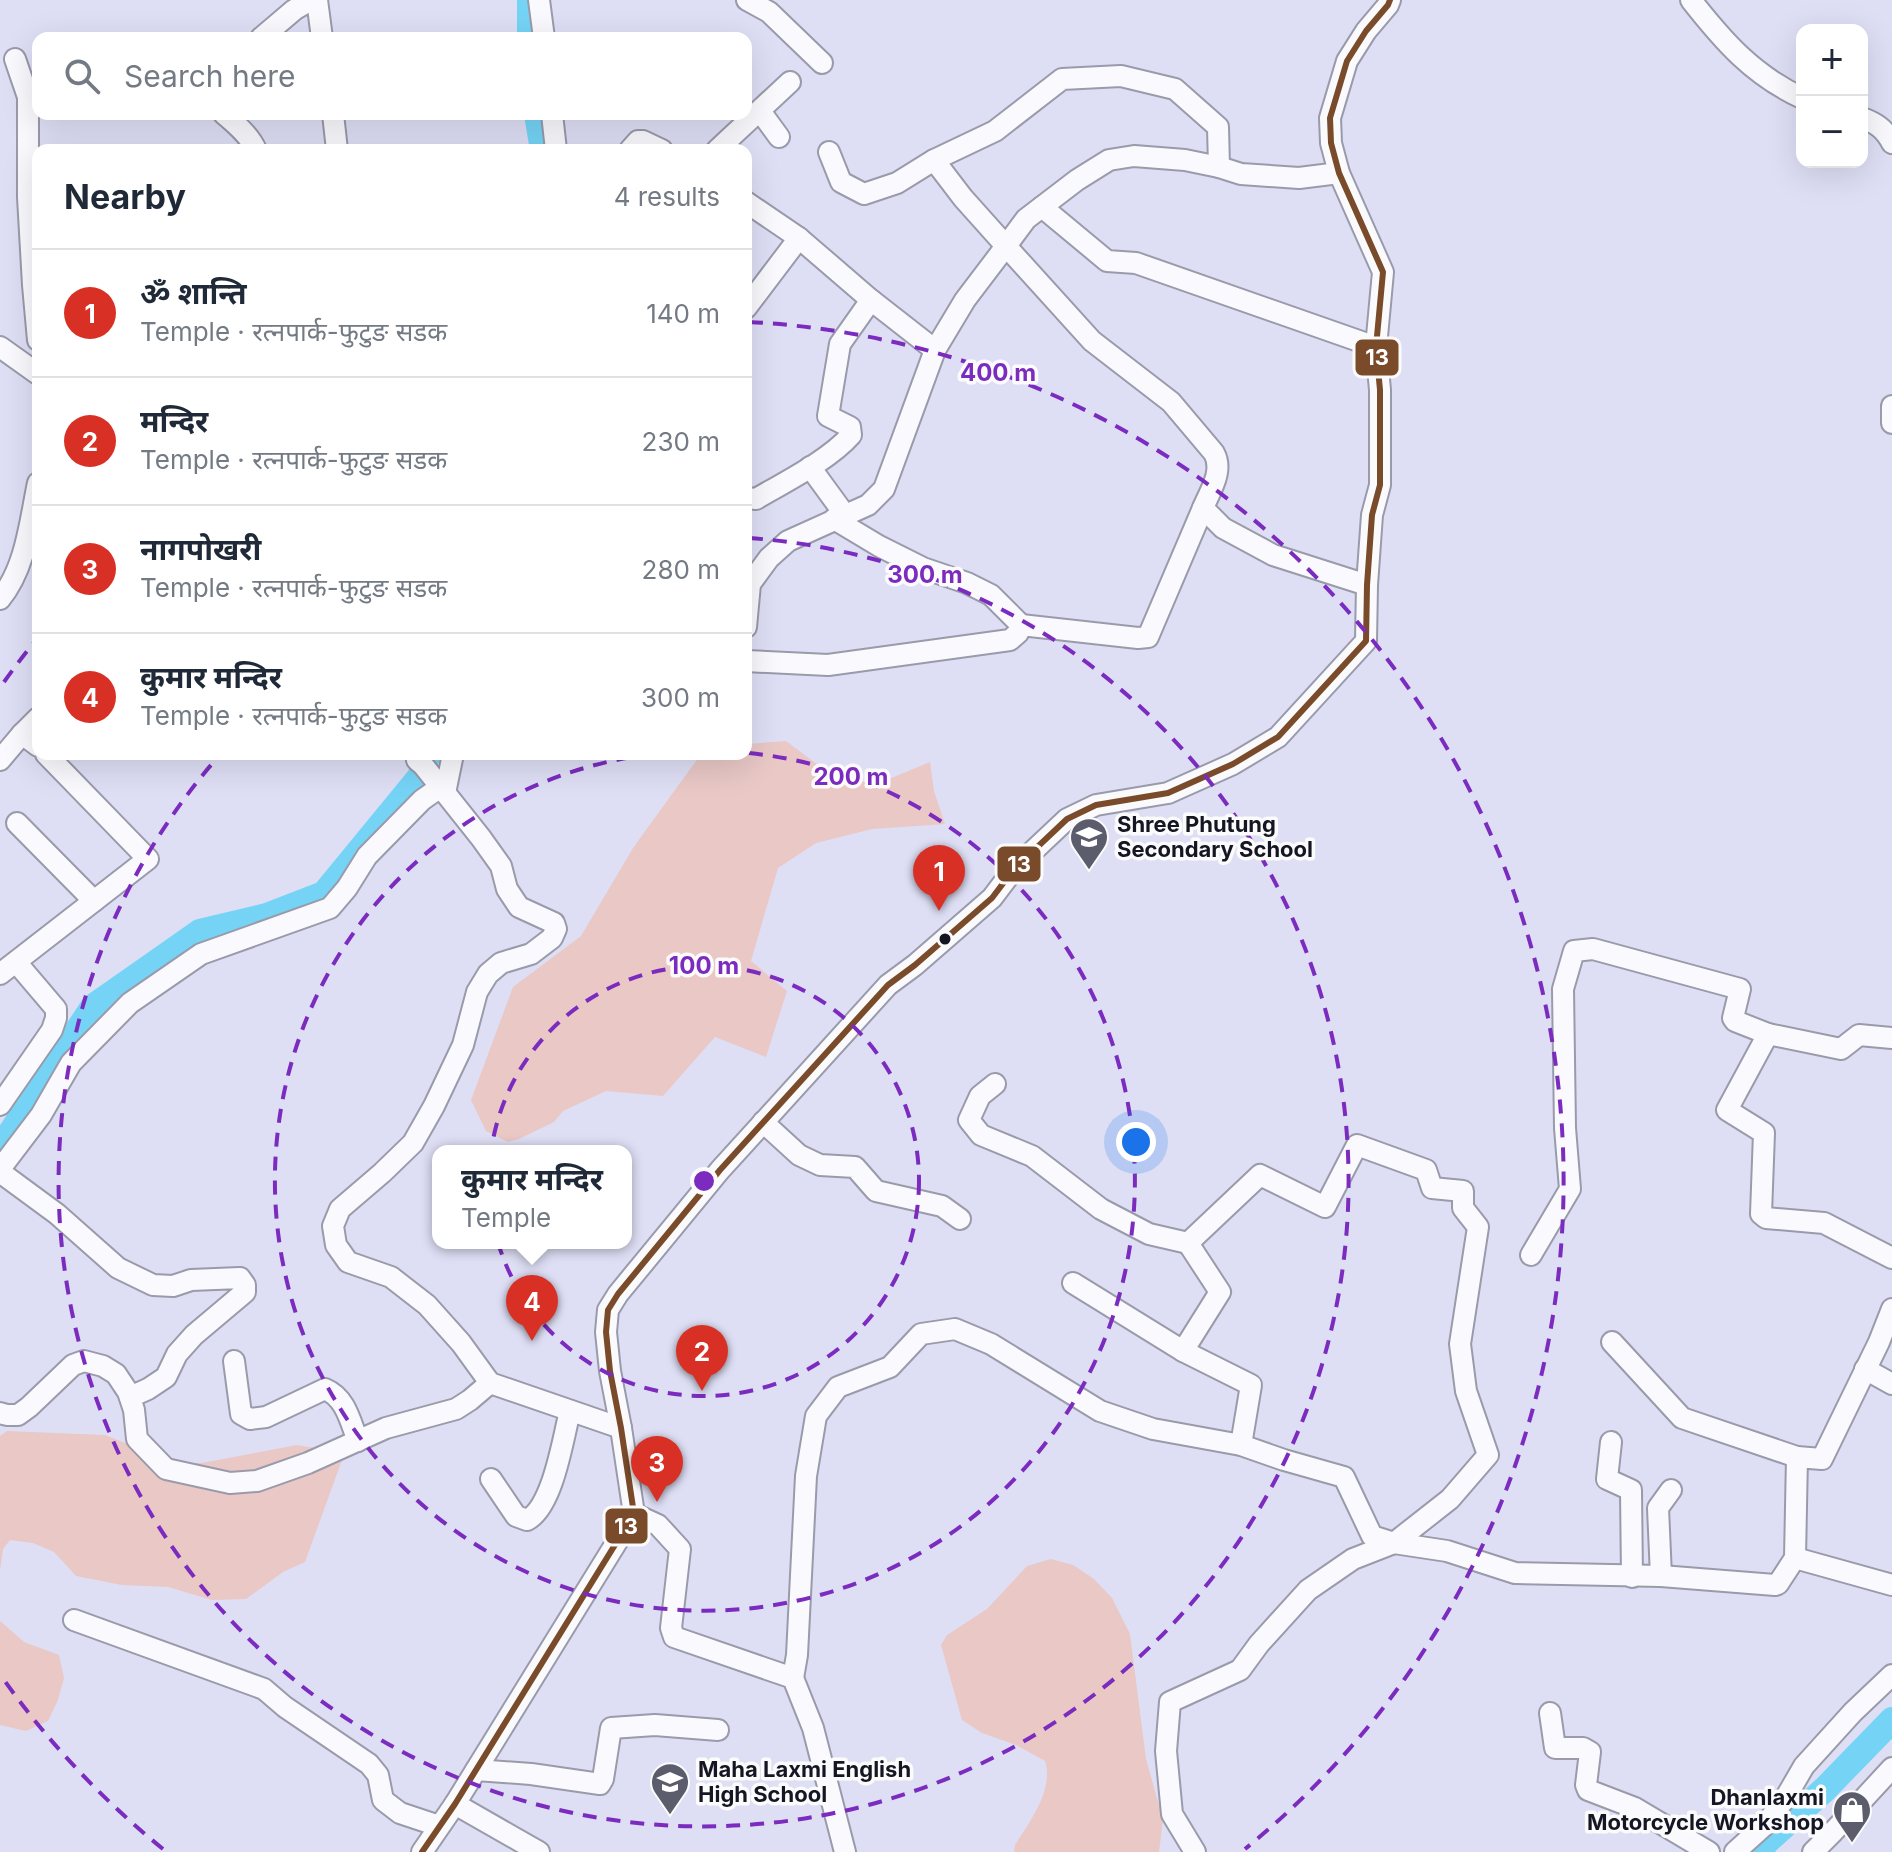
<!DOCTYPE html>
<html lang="en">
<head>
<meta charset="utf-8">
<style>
  :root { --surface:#fff; --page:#f2f2f3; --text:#1f2937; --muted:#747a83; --line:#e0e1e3; --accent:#d93025 }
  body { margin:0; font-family:Inter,"Noto Sans Devanagari",sans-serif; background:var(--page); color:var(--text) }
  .controls { position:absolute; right:24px; top:24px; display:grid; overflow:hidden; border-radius:16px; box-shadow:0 8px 32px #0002 }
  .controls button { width:72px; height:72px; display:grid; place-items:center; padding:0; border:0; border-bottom:2px solid var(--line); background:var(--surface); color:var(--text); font:40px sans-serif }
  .you { position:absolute; left:1136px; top:1142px; width:28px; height:28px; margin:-20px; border:6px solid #fff; border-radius:50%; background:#1a73e8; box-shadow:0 0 0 12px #1a73e833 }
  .badge { display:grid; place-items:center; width:52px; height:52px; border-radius:50%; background:var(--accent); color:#fff; font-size:26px; font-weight:700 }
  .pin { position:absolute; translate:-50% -66px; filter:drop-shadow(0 2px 4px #0008) }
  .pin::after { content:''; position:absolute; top:42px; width:28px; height:24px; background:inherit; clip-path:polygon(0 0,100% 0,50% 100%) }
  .popup { position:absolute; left:432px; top:1145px; width:200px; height:104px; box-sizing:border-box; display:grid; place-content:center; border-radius:16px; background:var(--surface); filter:drop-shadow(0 2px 6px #0005); font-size:26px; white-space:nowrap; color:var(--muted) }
  .popup b { font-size:30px; color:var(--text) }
  .popup::after { content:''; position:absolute; left:50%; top:100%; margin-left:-16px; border:16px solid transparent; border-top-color:var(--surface) }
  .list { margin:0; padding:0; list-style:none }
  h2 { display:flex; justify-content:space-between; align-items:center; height:104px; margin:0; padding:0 32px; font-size:34px }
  h2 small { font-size:26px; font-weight:400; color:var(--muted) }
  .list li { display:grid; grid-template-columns:52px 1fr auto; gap:24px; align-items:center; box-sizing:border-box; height:128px; padding:0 32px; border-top:2px solid var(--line) }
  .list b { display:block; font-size:30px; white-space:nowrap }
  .list p { margin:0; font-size:26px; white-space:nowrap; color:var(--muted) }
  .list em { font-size:26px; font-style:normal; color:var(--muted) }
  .icon { flex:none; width:44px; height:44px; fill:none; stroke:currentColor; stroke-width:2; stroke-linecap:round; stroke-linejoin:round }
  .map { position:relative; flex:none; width:1892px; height:1852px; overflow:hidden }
  .search { position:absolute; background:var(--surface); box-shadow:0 8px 32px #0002; left:32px; top:32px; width:720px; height:88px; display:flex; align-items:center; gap:20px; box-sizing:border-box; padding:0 28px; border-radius:16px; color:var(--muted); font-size:30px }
  .panel { position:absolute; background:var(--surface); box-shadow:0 8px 32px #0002; left:32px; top:144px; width:720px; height:616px; border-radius:16px }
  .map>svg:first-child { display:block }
  .green { fill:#e9c8c6 }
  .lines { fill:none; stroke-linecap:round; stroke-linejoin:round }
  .river { stroke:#75d4f6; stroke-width:26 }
  .minor-casing { stroke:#999aaa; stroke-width:24 }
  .minor { stroke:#fafafe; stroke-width:20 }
  .bus-1-casing { stroke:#fbfbfb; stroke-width:12 }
  .bus-1 { stroke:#7a4b2a; stroke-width:6 }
  .ring { fill:none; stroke:#7b2cbf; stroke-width:4; stroke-dasharray:14 10 }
  .bus-dot { fill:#151623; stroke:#fbfbfb; stroke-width:3 }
  .labels { text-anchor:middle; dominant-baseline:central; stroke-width:7; stroke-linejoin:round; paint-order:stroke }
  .poi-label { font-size:22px; font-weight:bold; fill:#151623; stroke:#fbfbfb; text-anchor:start }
  .centre { fill:#7b2cbf; stroke:#fbfbfb; stroke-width:4 }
  .ring-label { font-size:24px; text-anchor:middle; font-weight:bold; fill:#7b2cbf; stroke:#fbfbfb; stroke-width:7; stroke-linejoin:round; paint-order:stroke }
  .line-badge { stroke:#fbfbfb; stroke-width:3 }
  .badge-label { font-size:22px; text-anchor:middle; font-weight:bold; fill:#fff }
</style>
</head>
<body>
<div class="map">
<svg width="1892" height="1852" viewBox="0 0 1892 1852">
  <rect width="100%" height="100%" fill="#dedff5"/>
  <!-- green -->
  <g class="green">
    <polygon points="786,741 818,765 832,785 889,779 930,762 934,791 945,824 872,829 816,843 778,868 751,961 787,991 766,1057 715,1037 663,1096 606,1091 563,1111 554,1122 519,1139 508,1142 486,1131 471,1100 513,987 581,936 633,848 701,754 746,754 746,744"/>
    <polygon points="7,1431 105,1435 176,1463 202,1463 297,1445 334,1451 342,1460 305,1562 283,1572 246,1599 212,1600 168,1587 122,1585 76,1576 54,1552 33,1543 10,1540 3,1549 0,1570 0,1436"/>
    <path d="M1051 1559 1073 1565 1094 1579 1112 1598 1130 1634 1146 1759 1163 1820 1159 1852H1014L1015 1845C1030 1821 1054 1790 1045 1761L1016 1745 982 1733 962 1720 941 1645 947 1635 987 1609 1027 1566Z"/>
    <polygon points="0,1621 24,1642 59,1655 64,1678 58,1700 48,1721 26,1731 0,1725"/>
  </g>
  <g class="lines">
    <!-- river -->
    <g class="river">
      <polyline points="530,0 530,38"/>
      <polyline points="537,114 543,150"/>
      <polyline points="0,1149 93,1007 200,932 267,916 324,894 420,777 428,754"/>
      <polyline points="1761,1852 1765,1843 1825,1789 1892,1720"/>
    </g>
    <defs>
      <g id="minor">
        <polyline points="317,0 322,38"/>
        <polyline points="539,0 544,38"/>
        <polyline points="747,0 769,12 822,63"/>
        <path d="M1691 0C1724 42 1753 75 1802 98"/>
        <polyline points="261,38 294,10 311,0"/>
        <polyline points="15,59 28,97 28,197 33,285 38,340"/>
        <polyline points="760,111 779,137"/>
        <path d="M224 114C236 124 250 136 256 150"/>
        <polyline points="333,114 337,150"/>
        <polyline points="552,114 556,150"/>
        <path d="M1862 118C1876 123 1885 129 1892 143"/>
        <polyline points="630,150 638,141 643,141 662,150"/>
        <polyline points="717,150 790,82"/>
        <polyline points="829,152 841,182 864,194 897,183 934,160 963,198 1006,246 1026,219 1077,180 1109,160 1134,156 1185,160 1219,167 1241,174 1299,178 1339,173"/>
        <polyline points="934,160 995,131 1062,79 1121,76 1175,89 1218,127 1219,167"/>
        <polyline points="746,202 799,238 871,300 935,350"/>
        <polyline points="1042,207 1107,261 1136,263 1376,347"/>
        <polyline points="746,308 799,238"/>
        <polyline points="0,347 38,374"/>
        <polyline points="1892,406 1892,423"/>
        <polyline points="810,467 845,515"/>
        <path d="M746 498 756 499C785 482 829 460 851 435L850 427 828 416 840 344 871 300"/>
        <polyline points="834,519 879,546 923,568 967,583 991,595 1021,625"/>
        <path d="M0 599C26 568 30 521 38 483"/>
        <path d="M746 627 750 584 769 558 788 541 868 505 884 489 935 350 965 300 1006 246 1092 341 1171 402 1214 453C1224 471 1210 491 1203 508L1223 528 1273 555 1367 585"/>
        <polyline points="746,661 828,665 1010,640 1018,633 1021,625 1138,638 1148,637 1203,508"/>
        <polyline points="22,734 38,718"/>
        <polyline points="416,754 417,760 423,765 481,838 501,866 507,889 519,907 554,923 556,929 552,938 531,954 501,963 488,974 477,992 463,1045 434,1106 413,1143 382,1173 340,1209 333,1226 336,1245 348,1262 391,1277 427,1305 461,1343 490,1383 621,1428"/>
        <polyline points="0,760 22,734 38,746"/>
        <polyline points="445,793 453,754"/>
        <polyline points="17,823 94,901"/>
        <polyline points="0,974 148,859 46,754"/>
        <polyline points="1768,1034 1841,1049 1859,1035 1892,1038"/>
        <polyline points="995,1084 980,1096 969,1120 981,1135 1032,1156 1101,1209 1149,1234 1188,1243"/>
        <polyline points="0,1105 52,1030 56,1018 56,1009 16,962"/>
        <polyline points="763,1122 799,1155 820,1165 855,1167 876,1191 942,1206 960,1219"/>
        <polyline points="0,1169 41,1115 71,1063 130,1003 201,954 330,908 347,888 367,856 422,800 439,788"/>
        <polyline points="0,1172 57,1214 118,1268 153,1285 173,1286 191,1280 240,1278 245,1285 245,1292 194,1335 177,1354 166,1377 148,1389 130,1397"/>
        <polyline points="1531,1255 1570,1189 1565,1128 1563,989 1574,951 1593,949 1740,989 1733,1018 1735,1021 1768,1034 1727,1110 1764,1133 1761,1214 1766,1218 1824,1223 1892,1258"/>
        <polyline points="1073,1283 1183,1351 1220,1292 1188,1243 1260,1175 1325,1207 1357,1145 1426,1170 1432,1188 1463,1191 1463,1208 1478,1227 1460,1344 1466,1391 1488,1455 1450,1499 1394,1543 1353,1559 1308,1590 1259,1644 1240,1670 1170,1702 1166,1751 1172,1814 1195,1852"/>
        <polyline points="1612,1342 1682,1418 1797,1457"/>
        <polyline points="1183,1351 1251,1385 1241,1445"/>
        <path d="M234 1361 241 1414 250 1419 266 1417 325 1389C346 1398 350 1421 358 1441"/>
        <polyline points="1865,1369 1892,1384"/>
        <polyline points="0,1413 7,1415 18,1415 29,1407 73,1365 84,1361 103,1366 116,1374 128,1392 134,1410 137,1439 166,1469 230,1483 257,1481 308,1463 386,1428 456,1409 470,1400 490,1383"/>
        <polyline points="1611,1442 1607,1479 1631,1490 1632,1577"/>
        <path d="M491 1479 516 1516 527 1520C553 1507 563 1438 570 1411"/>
        <polyline points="634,1514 658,1525 680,1549 671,1628 674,1637 793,1678 813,1728 845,1852"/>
        <polyline points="1795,1558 1892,1585"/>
        <polyline points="1661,1576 1658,1508 1671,1490"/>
        <polyline points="74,1620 264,1689 285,1707 369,1764 378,1775 383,1800 400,1813 439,1826"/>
        <polyline points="793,1678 797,1655 806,1476 816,1416 838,1387 890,1367 921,1334 955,1329 991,1344 1100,1411 1153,1429 1241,1445 1284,1460 1344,1477 1372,1536 1394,1543 1447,1551 1515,1573 1661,1576 1775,1585 1778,1584 1795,1558 1797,1457 1822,1459 1879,1342 1892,1309"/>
        <polyline points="1550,1713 1555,1748 1583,1748 1590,1752 1586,1785 1588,1790 1635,1808 1709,1852"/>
        <polyline points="476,1770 531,1774 600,1784 603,1779 611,1728 655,1725 718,1730"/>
        <polyline points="455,1804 539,1852"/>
        <polyline points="422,1852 455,1804 634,1514 621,1428 610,1371 606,1332 608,1310 618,1294 720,1170 888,985 915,965 992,898 1014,869 1067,819 1096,805 1168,793 1233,764 1278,737 1366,641 1367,585 1372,515 1380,485 1380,390 1376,347 1383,272 1339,173 1331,143 1330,118 1347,61 1366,31 1388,5 1390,0"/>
        <polyline points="1735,1852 1766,1824 1786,1797 1804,1766 1853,1712 1892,1675"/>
        <polyline points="1813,1852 1832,1833 1892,1768"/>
      </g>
    </defs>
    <!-- minor casing -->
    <use href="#minor" class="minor-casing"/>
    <!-- minor -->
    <use href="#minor" class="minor"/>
    <defs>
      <polyline id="bus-1" points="422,1852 455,1804 634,1514 621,1428 610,1371 606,1332 608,1310 618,1294 720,1170 888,985 915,965 992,898 1014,869 1067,819 1096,805 1168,793 1233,764 1278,737 1366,641 1367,585 1372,515 1380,485 1380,390 1376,347 1383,272 1339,173 1331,143 1330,118 1347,61 1366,31 1388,5 1390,0"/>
    </defs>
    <!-- bus-1 casing -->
    <use href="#bus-1" class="bus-1-casing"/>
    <!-- bus-1 -->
    <use href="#bus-1" class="bus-1"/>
  </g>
  <!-- distance rings -->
  <g class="ring">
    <circle cx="704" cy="1181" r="215"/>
    <path d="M749 753A430 430 0 1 1 652 754"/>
    <path d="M749 538A645 645 0 1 1 217 758"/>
    <path d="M163 1849A860 860 0 0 1 4 1680M4 682A860 860 0 0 1 36 640M749 322A860 860 0 0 1 1245 1849"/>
  </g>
  <!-- icons -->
  <defs>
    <symbol id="school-pin" viewBox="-11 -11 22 30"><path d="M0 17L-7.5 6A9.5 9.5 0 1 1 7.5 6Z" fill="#5b5c6c" stroke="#fbfbfb"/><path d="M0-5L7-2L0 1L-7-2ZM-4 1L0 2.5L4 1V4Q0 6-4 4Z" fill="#fff"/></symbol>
    <symbol id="shop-pin" viewBox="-11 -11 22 30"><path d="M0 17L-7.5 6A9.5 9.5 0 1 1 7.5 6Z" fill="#5b5c6c" stroke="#fbfbfb"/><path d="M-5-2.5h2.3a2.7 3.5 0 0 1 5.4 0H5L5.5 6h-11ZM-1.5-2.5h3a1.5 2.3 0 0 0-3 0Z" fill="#fff"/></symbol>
  </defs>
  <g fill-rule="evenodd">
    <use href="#school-pin" x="1067" y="815" width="44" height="60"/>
    <use href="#school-pin" x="648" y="1760" width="44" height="60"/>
    <use href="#shop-pin" x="1830" y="1788" width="44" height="60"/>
  </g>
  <!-- markers -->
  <circle class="bus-dot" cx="945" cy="939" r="7"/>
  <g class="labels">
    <!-- poi labels -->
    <g class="poi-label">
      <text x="1117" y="824">Shree Phutung<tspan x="1117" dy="25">Secondary School</tspan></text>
      <text x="698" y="1769">Maha Laxmi English<tspan x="698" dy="25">High School</tspan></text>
      <text x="1824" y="1797" text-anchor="end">Dhanlaxmi<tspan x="1824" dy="25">Motorcycle Workshop</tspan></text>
    </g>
  </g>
  <circle cx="704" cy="1181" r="12" class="centre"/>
  <g class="ring-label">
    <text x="998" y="381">400 m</text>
    <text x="925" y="583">300 m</text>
    <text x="851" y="785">200 m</text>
    <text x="704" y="974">100 m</text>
  </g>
  <g class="line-badge">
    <rect x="1354" y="338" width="46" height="39" rx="8" fill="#7a4b2a"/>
    <rect x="996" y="845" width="46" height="38" rx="8" fill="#7a4b2a"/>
    <rect x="604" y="1507" width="45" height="38" rx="8" fill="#7a4b2a"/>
  </g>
  <g class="badge-label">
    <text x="1377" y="365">13</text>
    <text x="1019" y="872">13</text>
    <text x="626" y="1534">13</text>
  </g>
</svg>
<div class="controls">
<button>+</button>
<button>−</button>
</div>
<div class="you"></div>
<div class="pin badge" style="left:939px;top:911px">1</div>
<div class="pin badge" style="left:702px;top:1391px">2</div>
<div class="pin badge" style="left:657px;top:1502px">3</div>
<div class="pin badge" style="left:532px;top:1341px">4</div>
<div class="popup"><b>कुमार मन्दिर</b>Temple</div>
<div class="search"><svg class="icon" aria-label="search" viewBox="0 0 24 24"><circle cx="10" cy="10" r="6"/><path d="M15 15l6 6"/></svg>Search here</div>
<section class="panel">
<h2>Nearby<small>4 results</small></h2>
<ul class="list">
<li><span class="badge">1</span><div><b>ॐ शान्ति</b><p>Temple · रत्नपार्क-फुटुङ सडक</p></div><em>140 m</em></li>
<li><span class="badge">2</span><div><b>मन्दिर</b><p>Temple · रत्नपार्क-फुटुङ सडक</p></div><em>230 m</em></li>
<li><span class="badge">3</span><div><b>नागपोखरी</b><p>Temple · रत्नपार्क-फुटुङ सडक</p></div><em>280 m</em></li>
<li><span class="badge">4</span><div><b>कुमार मन्दिर</b><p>Temple · रत्नपार्क-फुटुङ सडक</p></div><em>300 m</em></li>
</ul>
</section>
</div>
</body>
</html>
